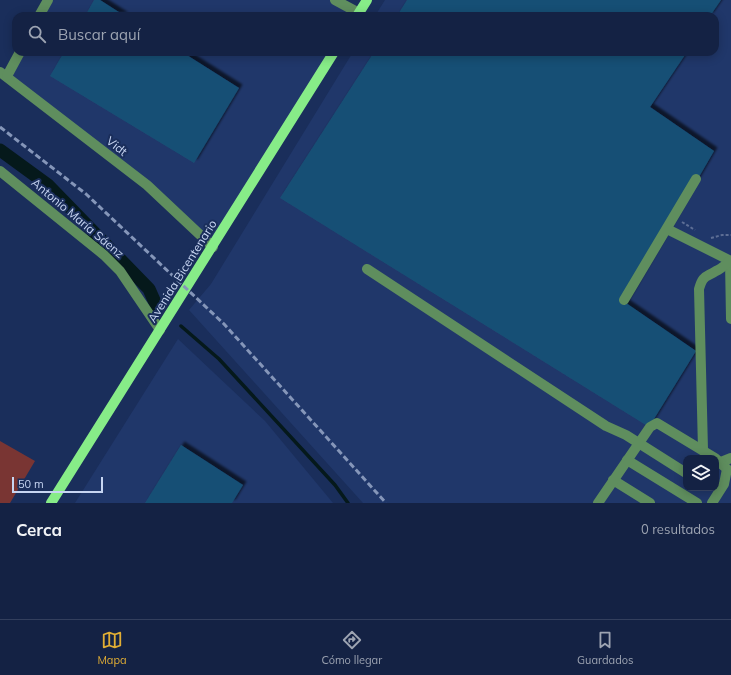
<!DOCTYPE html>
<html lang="es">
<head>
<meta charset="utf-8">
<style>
  :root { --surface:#142244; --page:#1d2a4b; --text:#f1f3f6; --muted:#9da4b2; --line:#333f5d; --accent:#e2ae34 }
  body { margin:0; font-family:Mulish,sans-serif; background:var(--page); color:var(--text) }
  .controls { position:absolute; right:12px; bottom:12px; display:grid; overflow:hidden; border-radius:8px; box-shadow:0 2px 10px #0003 }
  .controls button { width:36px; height:36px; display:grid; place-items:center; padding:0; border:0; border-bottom:1px solid var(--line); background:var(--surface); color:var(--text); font:20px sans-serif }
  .scale { position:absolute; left:12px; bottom:10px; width:91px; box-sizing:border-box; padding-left:4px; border:2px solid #c7d5f2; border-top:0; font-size:11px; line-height:14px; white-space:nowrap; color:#c7d5f2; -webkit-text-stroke:3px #1a2e5b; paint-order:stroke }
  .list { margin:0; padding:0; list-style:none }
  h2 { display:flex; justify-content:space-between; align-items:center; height:52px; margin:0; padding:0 16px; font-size:17px }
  h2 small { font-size:13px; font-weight:400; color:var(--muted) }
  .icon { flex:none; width:22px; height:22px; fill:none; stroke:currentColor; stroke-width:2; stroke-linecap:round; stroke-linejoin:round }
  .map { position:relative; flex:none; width:731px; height:503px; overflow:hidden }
  .search { position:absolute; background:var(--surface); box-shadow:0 2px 10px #0003; left:12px; right:12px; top:12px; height:44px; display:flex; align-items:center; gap:10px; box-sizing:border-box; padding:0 14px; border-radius:12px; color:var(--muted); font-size:15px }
  .sheet { height:116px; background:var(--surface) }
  nav { display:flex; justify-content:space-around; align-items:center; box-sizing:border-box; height:56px; border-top:1px solid var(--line); background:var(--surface); font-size:11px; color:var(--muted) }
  nav a { display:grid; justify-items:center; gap:2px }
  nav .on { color:var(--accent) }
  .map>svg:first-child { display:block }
  .built { fill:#20376a; fill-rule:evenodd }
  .green { fill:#793533 }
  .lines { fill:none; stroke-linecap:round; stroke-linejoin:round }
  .stream { stroke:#05191b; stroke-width:3.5 }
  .canal { stroke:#05191b; stroke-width:13 }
  .building { fill:#194f75; filter:url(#shadow) }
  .path { stroke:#5d6e95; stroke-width:2; stroke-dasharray:3 2; stroke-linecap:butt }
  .minor { stroke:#5f8e5e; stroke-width:10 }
  .major { stroke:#87ec88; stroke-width:10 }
  .rail { stroke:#8596b9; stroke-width:3; stroke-dasharray:6 3; stroke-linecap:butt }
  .labels { text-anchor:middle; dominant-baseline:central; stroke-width:4; stroke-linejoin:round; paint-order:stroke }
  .street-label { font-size:12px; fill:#c7d5f2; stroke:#1a2e5b }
</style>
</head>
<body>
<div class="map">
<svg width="731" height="503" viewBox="0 0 731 503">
  <defs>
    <filter id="shadow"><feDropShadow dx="3.5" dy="-3.5" stdDeviation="1" flood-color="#0009"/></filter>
  </defs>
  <rect width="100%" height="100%" fill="#1a2e5b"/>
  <!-- built -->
  <g class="built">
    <polygon points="48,0 335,0 356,16 39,16"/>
    <path d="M385 0H731V503H363L189 310 211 284 353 52H715V16H375ZM686 458H716V488H686Z"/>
    <polygon points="20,52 334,52 213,247 147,185 7,76"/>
    <polygon points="178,339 265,421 333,503 75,503"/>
  </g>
  <!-- green -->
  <polygon class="green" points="0,441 35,461 10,503 0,503"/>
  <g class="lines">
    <!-- stream -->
    <polyline class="stream" points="181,326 219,359 335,485 348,503"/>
    <!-- canal -->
    <polyline class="canal" points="0,150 48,185 149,289 157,307"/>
  </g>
  <!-- building -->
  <g class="building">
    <polygon points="94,0 100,0 125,16 85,16"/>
    <polygon points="407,0 721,0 710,16 397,16"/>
    <polygon points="64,52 182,52 239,88 194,163 50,76"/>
    <polygon points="374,52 687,52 650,107 714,151 626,303 696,351 649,427 280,198"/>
    <polygon points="181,445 243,485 232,503 145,503"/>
  </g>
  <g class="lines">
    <!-- path -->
    <g class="path">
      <polyline points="682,222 695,230"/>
      <polyline points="711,238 722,235 731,235"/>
    </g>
    <!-- minor -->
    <g class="minor">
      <polyline points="335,0 359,13"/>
      <polyline points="39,16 48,0"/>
      <polyline points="0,72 147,185 213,247"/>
      <polyline points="7,76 20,52"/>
      <polyline points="0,171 104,255 120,271 160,330"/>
      <polyline points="667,229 731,261"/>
      <polyline points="730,261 731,319"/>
      <polyline points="367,269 606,426 626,435 686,473"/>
      <polyline points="624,300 696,179"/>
      <path d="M703 450 699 289C703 275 705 278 716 271 721 269 725 265 730 261"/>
      <polyline points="627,460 697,503"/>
      <polyline points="721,462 731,458"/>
      <polyline points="613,480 650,503"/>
      <polyline points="598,503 650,427 657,423 715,458"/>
      <polyline points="712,503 724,484 727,469 716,459"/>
    </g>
    <!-- major -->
    <g class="major">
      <polyline points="357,16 367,0"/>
      <polyline points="51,503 334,52"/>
    </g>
    <!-- rail -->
    <polyline class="rail" points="0,127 86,194 224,324 386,503"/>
  </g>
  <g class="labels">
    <!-- street labels -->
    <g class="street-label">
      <text transform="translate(117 146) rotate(38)">Vidt</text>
      <text transform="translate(78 218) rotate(40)">Antonio María Sáenz</text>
      <text transform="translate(182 271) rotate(-58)">Avenida Bicentenario</text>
    </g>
  </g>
</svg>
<div class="controls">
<button><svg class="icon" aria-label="layers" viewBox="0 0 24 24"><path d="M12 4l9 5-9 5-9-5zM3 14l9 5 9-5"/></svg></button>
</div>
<div class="scale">50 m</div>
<div class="search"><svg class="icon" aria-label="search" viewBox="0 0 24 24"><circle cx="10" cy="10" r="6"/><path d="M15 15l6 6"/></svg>Buscar aquí</div>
</div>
<section class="sheet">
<h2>Cerca<small>0 resultados</small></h2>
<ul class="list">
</ul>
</section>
<nav>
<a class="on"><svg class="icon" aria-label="map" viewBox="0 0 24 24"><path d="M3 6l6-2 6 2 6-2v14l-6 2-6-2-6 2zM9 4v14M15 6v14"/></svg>Mapa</a>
<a><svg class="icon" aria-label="directions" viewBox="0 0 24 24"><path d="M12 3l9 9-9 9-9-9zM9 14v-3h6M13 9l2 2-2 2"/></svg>Cómo llegar</a>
<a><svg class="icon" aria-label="saved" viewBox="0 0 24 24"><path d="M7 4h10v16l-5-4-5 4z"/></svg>Guardados</a>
</nav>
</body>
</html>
